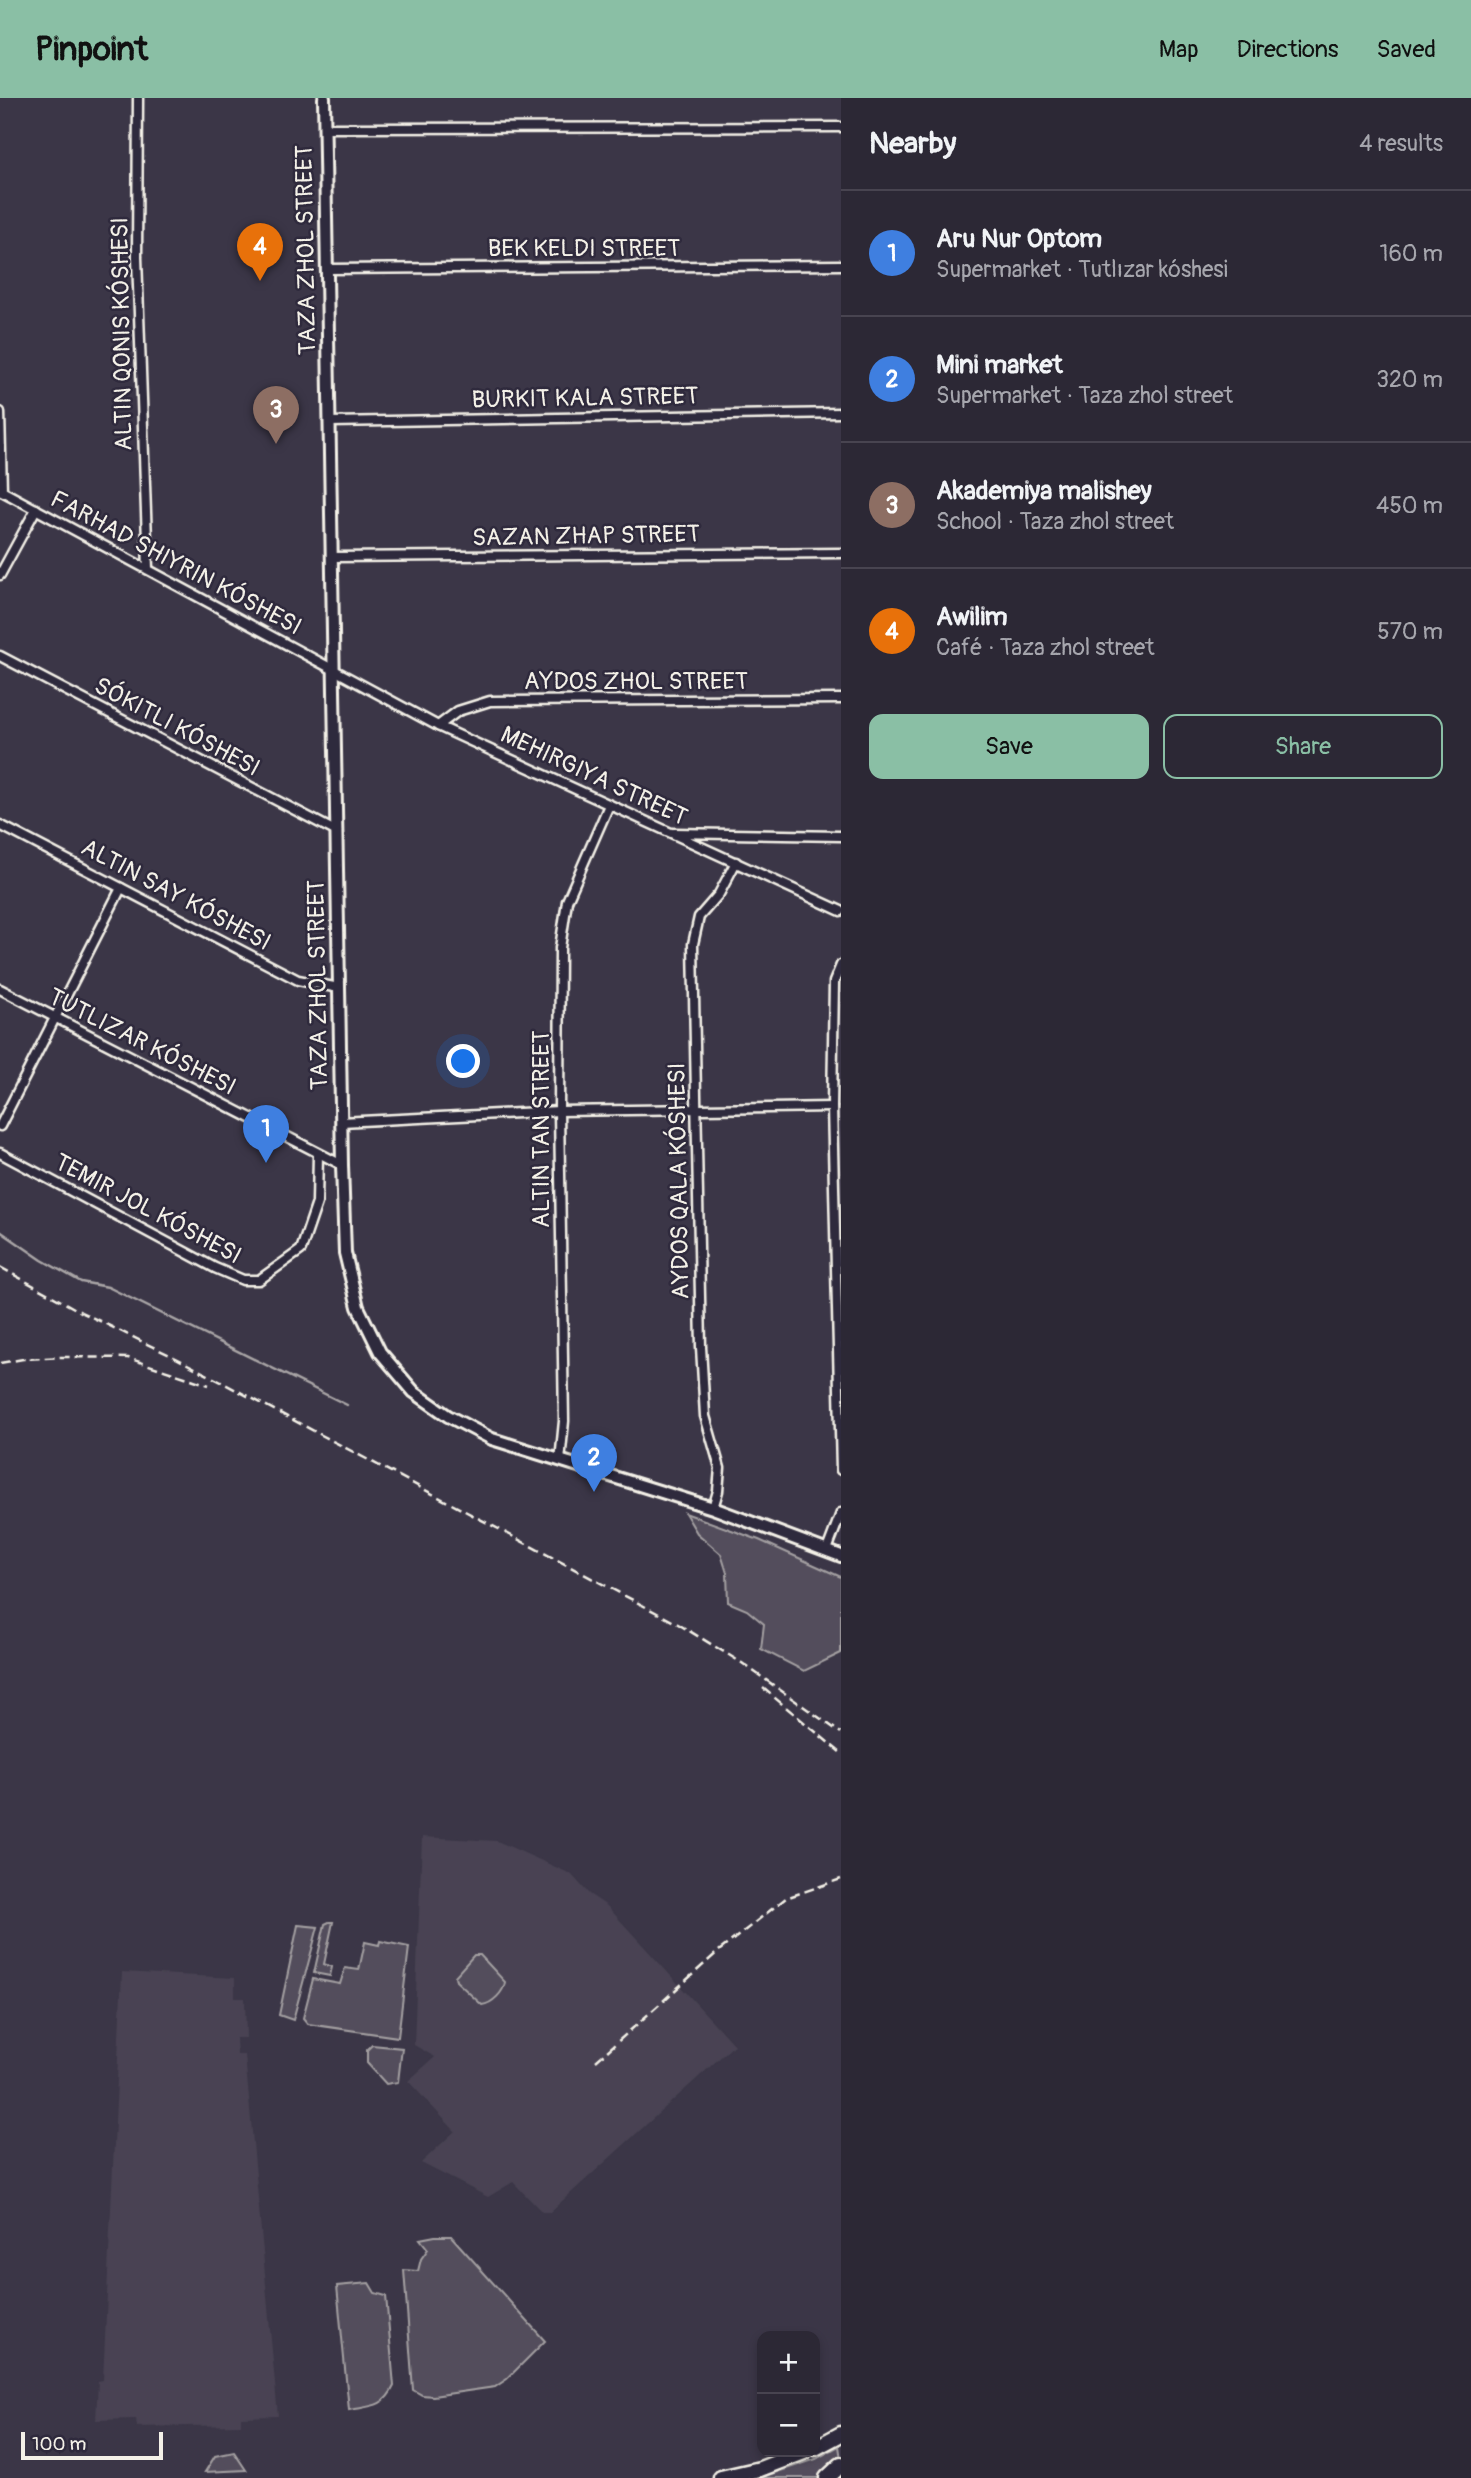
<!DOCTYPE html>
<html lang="en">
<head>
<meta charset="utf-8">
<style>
  :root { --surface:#2c2835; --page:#34303d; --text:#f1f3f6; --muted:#a6a6ad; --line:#484450; --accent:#8abfa5 }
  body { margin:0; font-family:Pangolin,sans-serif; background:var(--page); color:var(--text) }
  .controls { position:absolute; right:21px; bottom:21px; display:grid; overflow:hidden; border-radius:14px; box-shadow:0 4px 10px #0003 }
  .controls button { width:63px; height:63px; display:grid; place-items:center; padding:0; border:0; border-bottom:2px solid var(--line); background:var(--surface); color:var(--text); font:35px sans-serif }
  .scale { position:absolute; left:21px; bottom:18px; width:142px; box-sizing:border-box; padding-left:7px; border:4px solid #f4f1e8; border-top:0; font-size:19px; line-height:24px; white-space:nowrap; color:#f4f1e8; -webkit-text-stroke:5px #2f2a3d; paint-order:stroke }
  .you { position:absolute; left:464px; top:964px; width:24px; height:24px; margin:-18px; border:5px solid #fff; border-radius:50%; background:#1a73e8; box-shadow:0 0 0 10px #1a73e833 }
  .badge { display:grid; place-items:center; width:46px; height:46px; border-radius:50%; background:var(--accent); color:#fff; font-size:23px; font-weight:700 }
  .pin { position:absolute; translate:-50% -58px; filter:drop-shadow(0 2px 4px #0008) }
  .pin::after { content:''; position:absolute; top:37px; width:24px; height:21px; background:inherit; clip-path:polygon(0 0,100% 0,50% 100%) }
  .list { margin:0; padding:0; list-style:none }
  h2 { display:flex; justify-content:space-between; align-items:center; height:91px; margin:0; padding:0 28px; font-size:30px }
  h2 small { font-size:23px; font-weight:400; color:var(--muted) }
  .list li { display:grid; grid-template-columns:46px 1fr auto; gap:21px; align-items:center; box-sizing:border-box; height:126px; padding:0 28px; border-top:2px solid var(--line) }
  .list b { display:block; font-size:26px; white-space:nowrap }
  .list p { margin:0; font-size:23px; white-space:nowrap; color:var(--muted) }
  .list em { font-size:23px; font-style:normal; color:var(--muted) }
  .actions { display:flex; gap:14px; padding:21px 28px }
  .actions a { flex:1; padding:16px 0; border:2px solid var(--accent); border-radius:14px; text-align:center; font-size:24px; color:var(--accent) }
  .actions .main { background:var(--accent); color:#111 }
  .map { position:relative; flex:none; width:841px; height:2380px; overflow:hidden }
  header { display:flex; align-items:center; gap:42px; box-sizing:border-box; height:98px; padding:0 35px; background:var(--accent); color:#111 }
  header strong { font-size:33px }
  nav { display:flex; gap:38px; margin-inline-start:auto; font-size:24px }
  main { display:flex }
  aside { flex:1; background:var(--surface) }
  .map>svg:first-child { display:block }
  .built { fill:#484352 }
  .green { fill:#534e5c; stroke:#a4a0a2; stroke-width:2 }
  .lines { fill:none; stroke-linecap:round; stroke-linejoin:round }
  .stream { stroke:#aaa6a7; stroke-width:2.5 }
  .street-casing { stroke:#f4f1e8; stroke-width:13 }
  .secondary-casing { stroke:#f4f1e8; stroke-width:16 }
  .highway-casing { stroke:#f4f1e8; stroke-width:19 }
  .street { stroke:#2f2a3d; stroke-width:8 }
  .secondary { stroke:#2f2a3d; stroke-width:10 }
  .highway { stroke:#2f2a3d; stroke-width:14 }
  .rail { stroke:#f4f1e8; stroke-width:2.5; stroke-dasharray:10 5; stroke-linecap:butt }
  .labels { text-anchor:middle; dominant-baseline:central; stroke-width:5; stroke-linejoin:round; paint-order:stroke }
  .street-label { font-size:24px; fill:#f4f1e8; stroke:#2f2a3d }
</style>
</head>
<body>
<header>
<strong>Pinpoint</strong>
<nav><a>Map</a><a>Directions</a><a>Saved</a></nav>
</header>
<main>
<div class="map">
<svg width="841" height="2380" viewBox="0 0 841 2380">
  <rect width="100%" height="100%" fill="#3b3647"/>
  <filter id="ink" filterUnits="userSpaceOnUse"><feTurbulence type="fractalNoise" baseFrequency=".0143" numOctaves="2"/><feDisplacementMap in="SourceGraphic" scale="14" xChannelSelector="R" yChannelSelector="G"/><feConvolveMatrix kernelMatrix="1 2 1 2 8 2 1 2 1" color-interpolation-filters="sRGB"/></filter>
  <g filter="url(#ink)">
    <!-- built -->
    <g class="built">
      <polygon points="422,1739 497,1743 571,1776 589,1796 607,1808 734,1947 550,2114 542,2114 513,2084 488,2099 421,2065 455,2033 408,1983 435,1959 414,1947"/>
      <polygon points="122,1874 235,1880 235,1900 245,1900 246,1940 236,1940 237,1957 245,1957 278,2318 241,2319 241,2327 137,2329 136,2321 96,2322 98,2283 103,2282"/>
    </g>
    <!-- green -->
    <g class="green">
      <polygon points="685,1415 759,1442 841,1479 841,1555 804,1573 761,1551 764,1526 747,1512 728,1504 727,1475 721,1456 697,1435"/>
      <polygon points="329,1824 333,1824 324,1866 332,1869 330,1878 314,1875 325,1826"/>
      <polygon points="298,1827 318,1829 293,1922 279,1917"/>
      <polygon points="380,1843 409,1849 398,1939 308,1926 303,1920 313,1881 340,1886 345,1870 359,1872 365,1844 379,1847"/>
      <path d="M474 1857H480L505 1884C504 1894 492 1906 482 1907L456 1883 455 1878Z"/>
      <polygon points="372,1947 402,1950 398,1984 386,1986 367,1965 367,1952"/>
      <polygon points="435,2138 451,2138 545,2243 507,2281 495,2289 433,2298 422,2297 413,2292 404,2172 418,2173 421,2161 428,2151 420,2141"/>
      <path d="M369 2185 375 2195 386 2198 394 2288C384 2310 371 2308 349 2312L337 2188Z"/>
      <polygon points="839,2348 841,2361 822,2380 759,2380 816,2361"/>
      <polygon points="234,2354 246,2372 205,2374 215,2358"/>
    </g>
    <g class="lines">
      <!-- stream -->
      <polyline class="stream" points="0,1133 42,1162 81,1184 108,1189 347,1307"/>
      <defs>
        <g id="street">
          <polyline points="138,0 137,159 148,471"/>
          <polyline points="325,30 841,29"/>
          <polyline points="328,171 841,167"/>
          <polyline points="0,314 2,393"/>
          <polyline points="330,324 841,315"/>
          <polyline points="0,392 438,628 841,813"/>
          <polyline points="332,459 841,455"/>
          <polyline points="0,477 36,411"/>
          <polyline points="0,558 337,734"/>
          <polyline points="438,628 458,613 490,603 841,601"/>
          <polyline points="0,727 298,882 339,890"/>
          <polyline points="674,735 841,738"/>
          <polyline points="841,867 834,884 832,1009 841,1372"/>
          <polyline points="0,891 342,1067"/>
          <polyline points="341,1024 559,1013 832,1009"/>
          <polyline points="0,1028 121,790"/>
          <polyline points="0,1055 215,1170 243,1182 259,1182 301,1152 317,1105 318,1056"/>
          <polyline points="560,1363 564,1323 559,1013 560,850 567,803 609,707"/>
          <polyline points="713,1410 718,1393 720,1370 705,1318 701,1249 693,846 699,819 719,796 736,764"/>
          <polyline points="827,1452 841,1415"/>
        </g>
        <polyline id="secondary" points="324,0 342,1067 345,1155 358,1209 380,1254 414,1294 448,1318 492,1341 713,1410 841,1458"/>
        <g id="highway">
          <polyline points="815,2350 841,2336"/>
          <polyline points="721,2380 760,2371 804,2354"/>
          <polyline points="827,2380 841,2367"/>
        </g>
      </defs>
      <!-- street casing -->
      <use href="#street" class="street-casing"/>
      <!-- secondary casing -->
      <use href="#secondary" class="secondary-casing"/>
      <!-- highway casing -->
      <use href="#highway" class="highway-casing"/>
      <!-- street -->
      <use href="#street" class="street"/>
      <!-- secondary -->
      <use href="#secondary" class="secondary"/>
      <!-- highway -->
      <use href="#highway" class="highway"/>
      <!-- rail -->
      <g class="rail">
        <polyline points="0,1169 81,1214 176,1260 678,1526 742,1565 841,1635"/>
        <polyline points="0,1265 23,1261 62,1259 128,1260 209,1287"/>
        <polyline points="763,1590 841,1655"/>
        <polyline points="596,1963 720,1852 786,1800 841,1781"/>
      </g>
    </g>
  </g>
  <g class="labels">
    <!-- street labels -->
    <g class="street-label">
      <text x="584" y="150">BEK KELDI STREET</text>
      <text transform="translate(306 152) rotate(-91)">TAZA ZHOL STREET</text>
      <text transform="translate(122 236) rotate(-91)">ALTIN QONIS KÓSHESI</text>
      <text transform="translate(585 300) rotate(-1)">BURKIT KALA STREET</text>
      <text transform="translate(586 438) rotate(-1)">SAZAN ZHAP STREET</text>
      <text transform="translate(176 465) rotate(28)">FARHAD SHIYRIN KÓSHESI</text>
      <text x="636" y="583">AYDOS ZHOL STREET</text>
      <text transform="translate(177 629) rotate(28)">SÓKITLI KÓSHESI</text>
      <text transform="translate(594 678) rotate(25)">MEHIRGIYA STREET</text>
      <text transform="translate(176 797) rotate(28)">ALTIN SAY KÓSHESI</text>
      <text transform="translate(318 887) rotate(-91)">TAZA ZHOL STREET</text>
      <text transform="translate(142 944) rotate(27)">TUTLIZAR KÓSHESI</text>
      <text transform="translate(541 1031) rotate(-90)">ALTIN TAN STREET</text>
      <text transform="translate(679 1083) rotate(-91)">AYDOS QALA KÓSHESI</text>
      <text transform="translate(148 1111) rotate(28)">TEMIR JOL KÓSHESI</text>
    </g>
  </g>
</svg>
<div class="controls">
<button>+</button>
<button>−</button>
</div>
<div class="scale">100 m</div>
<div class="you"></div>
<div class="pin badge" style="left:266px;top:1065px;background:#3f7fe0">1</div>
<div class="pin badge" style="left:594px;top:1394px;background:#3f7fe0">2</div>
<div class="pin badge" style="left:276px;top:346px;background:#8d6e63">3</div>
<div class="pin badge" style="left:260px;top:183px;background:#e8710a">4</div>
</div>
<aside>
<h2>Nearby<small>4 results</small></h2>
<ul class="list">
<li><span class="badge" style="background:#3f7fe0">1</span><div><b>Aru Nur Optom</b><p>Supermarket · Tutlızar kóshesi</p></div><em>160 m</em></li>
<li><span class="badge" style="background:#3f7fe0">2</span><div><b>Mini market</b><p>Supermarket · Taza zhol street</p></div><em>320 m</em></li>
<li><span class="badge" style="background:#8d6e63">3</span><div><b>Akademiya malishey</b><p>School · Taza zhol street</p></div><em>450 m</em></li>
<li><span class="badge" style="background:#e8710a">4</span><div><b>Awilim</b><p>Café · Taza zhol street</p></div><em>570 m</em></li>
</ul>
<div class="actions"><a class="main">Save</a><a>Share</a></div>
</aside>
</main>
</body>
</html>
